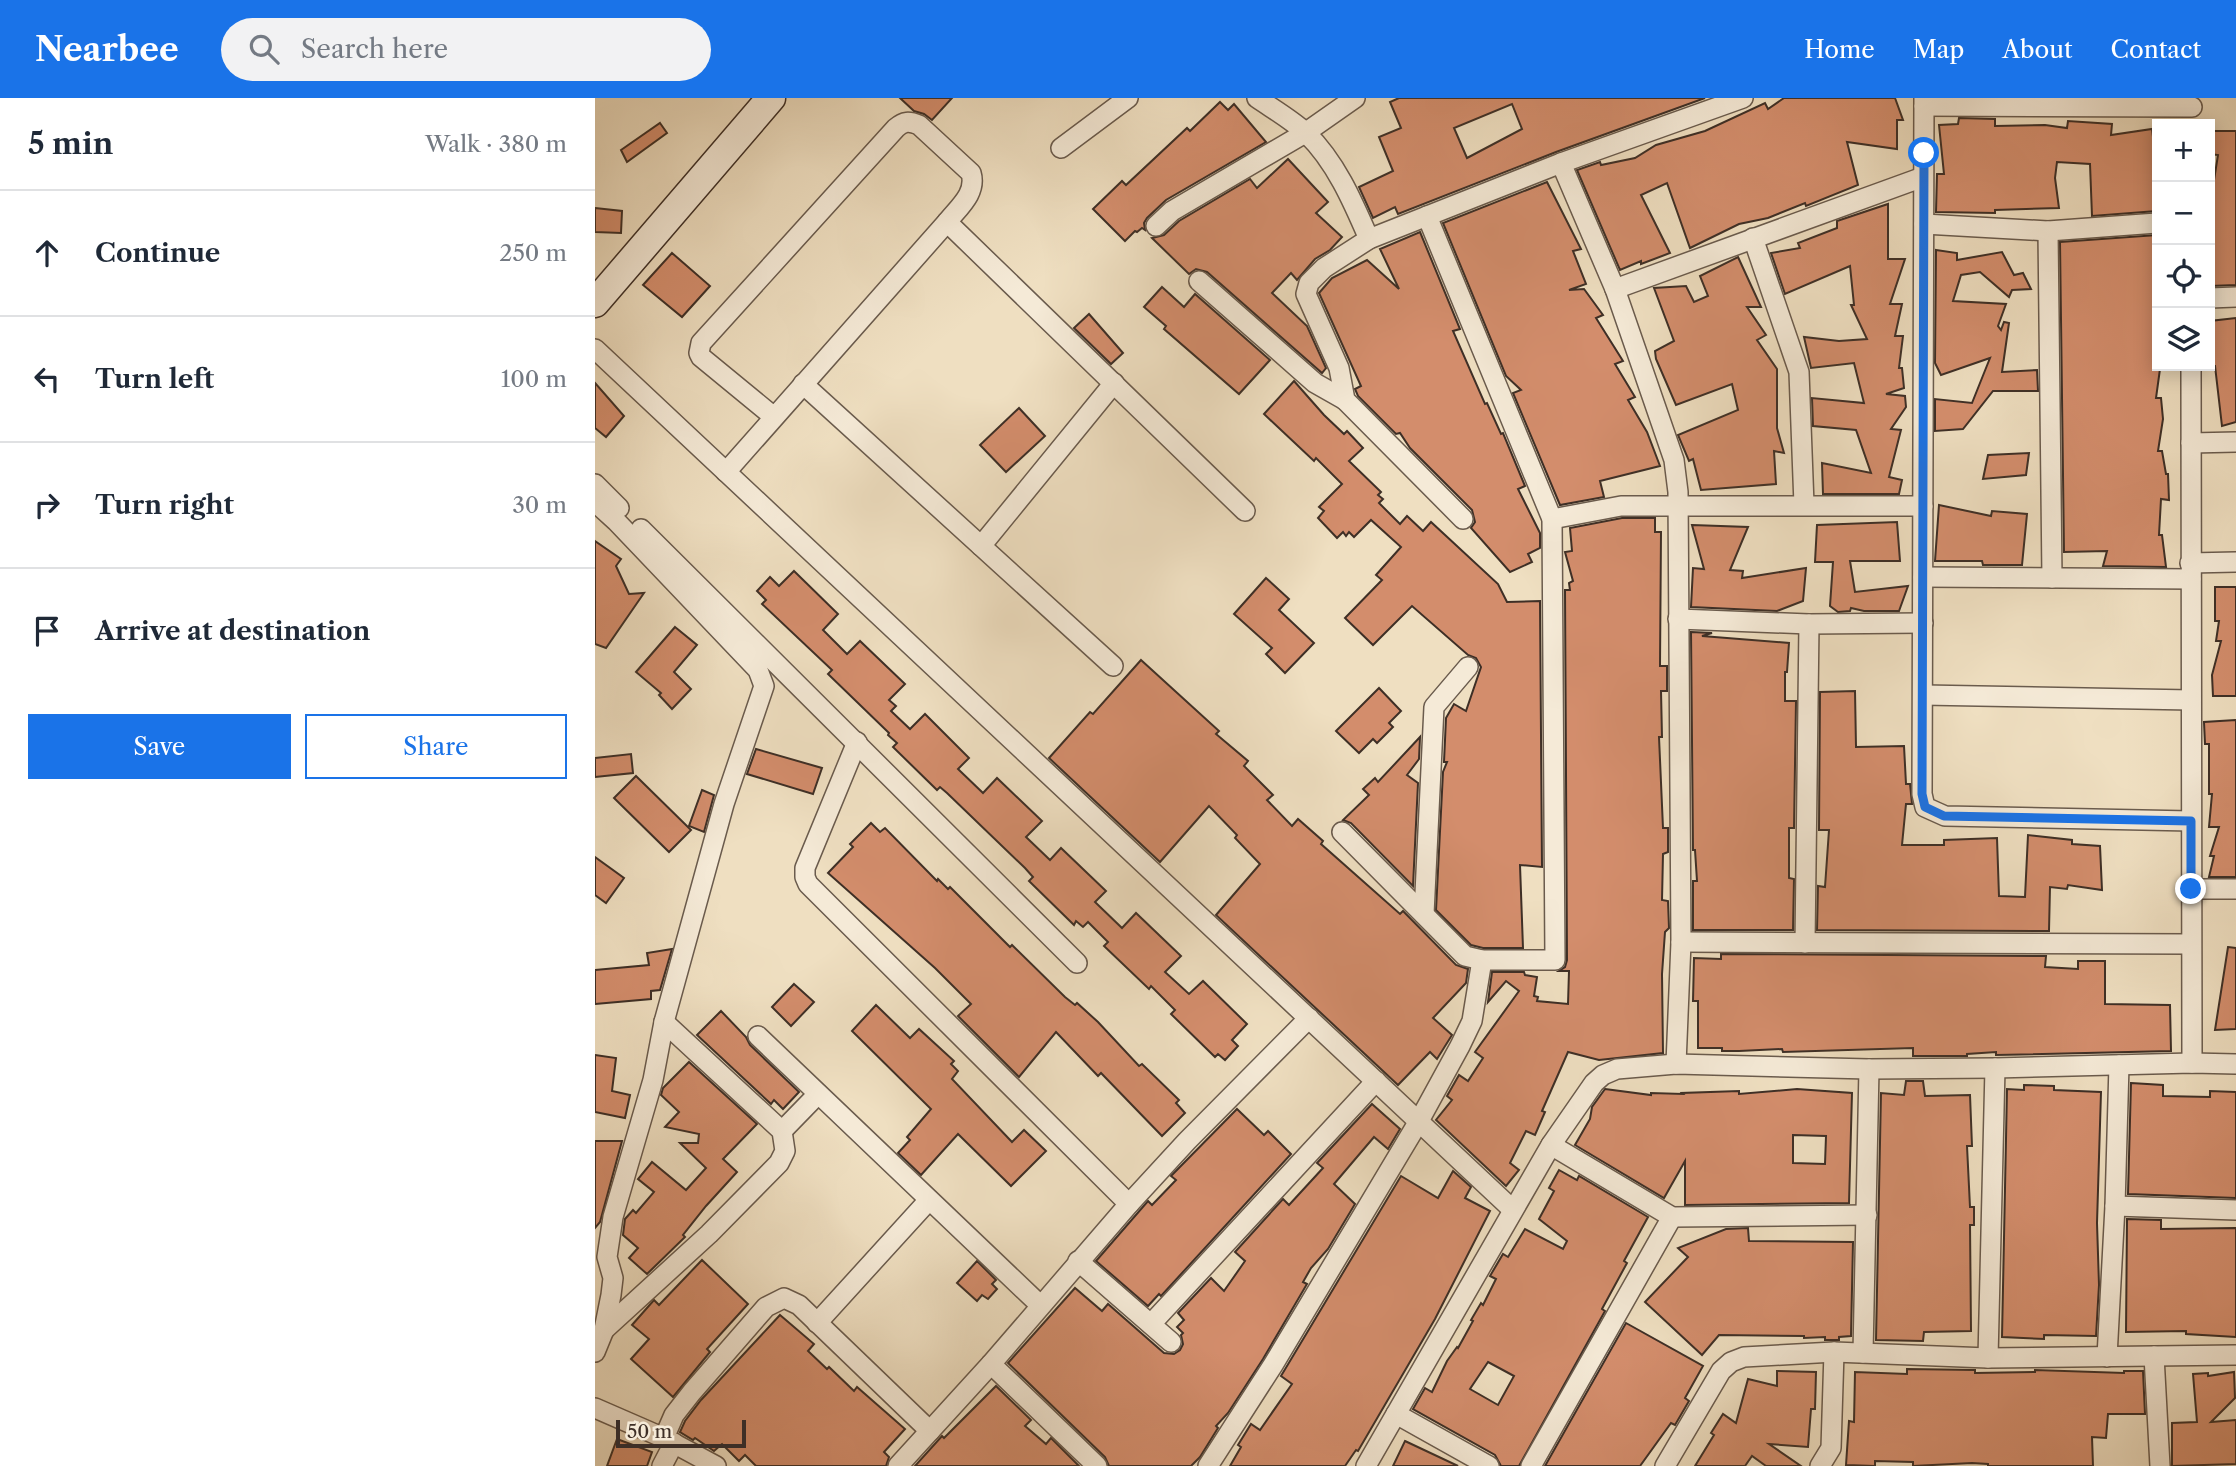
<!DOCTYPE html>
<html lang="en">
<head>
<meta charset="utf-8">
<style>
  :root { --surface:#fff; --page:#f2f2f3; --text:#1f2937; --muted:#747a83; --line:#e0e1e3; --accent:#1a73e8 }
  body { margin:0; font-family:"Libre Caslon Text",serif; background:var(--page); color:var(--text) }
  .controls { position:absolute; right:21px; top:21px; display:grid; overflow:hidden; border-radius:0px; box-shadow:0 4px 18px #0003 }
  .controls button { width:63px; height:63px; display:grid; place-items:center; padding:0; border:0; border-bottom:2px solid var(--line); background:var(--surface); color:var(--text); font:35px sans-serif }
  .scale { position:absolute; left:21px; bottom:18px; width:130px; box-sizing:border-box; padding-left:7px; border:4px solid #3e2f26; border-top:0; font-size:19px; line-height:24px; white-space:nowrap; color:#3e2f26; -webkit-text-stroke:5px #f5ead7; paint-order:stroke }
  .stop { position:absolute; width:21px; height:21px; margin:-16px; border:5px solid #1a73e8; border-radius:50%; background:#fff }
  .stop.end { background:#1a73e8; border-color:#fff; box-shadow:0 2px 7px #0008 }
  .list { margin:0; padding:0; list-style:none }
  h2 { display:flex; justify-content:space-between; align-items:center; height:91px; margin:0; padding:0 28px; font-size:30px }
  h2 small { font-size:23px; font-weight:400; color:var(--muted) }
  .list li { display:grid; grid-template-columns:46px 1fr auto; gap:21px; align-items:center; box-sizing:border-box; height:126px; padding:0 28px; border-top:2px solid var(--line) }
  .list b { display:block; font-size:26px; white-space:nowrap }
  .list em { font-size:23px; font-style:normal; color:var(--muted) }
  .actions { display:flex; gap:14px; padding:21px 28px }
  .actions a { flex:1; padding:16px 0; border:2px solid var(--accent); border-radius:0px; text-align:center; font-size:24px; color:var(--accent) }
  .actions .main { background:var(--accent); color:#fff }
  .icon { flex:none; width:38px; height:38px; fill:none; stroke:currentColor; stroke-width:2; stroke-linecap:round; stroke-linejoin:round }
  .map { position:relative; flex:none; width:1641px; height:1368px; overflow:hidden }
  header { display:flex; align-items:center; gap:42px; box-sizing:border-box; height:98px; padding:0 35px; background:var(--accent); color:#fff }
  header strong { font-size:33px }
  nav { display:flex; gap:38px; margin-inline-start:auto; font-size:24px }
  .search { width:490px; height:63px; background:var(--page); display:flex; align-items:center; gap:18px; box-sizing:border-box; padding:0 24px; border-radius:38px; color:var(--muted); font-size:26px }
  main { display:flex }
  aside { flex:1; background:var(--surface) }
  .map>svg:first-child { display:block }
  .building { fill:#d38d6c; stroke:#3e2f26; stroke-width:2; fill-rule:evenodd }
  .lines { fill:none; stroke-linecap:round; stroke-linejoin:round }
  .street-casing { stroke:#6a5b4d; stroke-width:22 }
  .secondary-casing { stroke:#3e2f26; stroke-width:31 }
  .street { stroke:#f5ead7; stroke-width:19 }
  .secondary { stroke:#f5ead7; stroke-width:28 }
  .route { stroke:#1a73e8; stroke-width:9 }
</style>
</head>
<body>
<header>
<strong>Nearbee</strong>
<div class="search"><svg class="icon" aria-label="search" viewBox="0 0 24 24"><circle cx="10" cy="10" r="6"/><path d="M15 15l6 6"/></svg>Search here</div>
<nav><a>Home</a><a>Map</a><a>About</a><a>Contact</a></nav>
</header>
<main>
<aside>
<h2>5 min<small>Walk · 380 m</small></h2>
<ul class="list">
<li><svg class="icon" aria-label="ahead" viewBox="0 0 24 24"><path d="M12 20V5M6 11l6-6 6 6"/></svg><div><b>Continue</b></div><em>250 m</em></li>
<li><svg class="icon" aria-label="left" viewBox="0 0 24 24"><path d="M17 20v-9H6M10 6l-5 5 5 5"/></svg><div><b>Turn left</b></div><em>100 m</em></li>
<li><svg class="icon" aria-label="right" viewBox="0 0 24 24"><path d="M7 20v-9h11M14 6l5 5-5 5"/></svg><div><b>Turn right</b></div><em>30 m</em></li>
<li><svg class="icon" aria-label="arrive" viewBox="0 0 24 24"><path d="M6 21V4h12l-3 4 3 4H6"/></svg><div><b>Arrive at destination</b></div></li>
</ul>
<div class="actions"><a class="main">Save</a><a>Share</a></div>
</aside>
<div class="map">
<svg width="1641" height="1368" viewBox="0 0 1641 1368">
  <rect width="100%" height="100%" fill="#efdfc1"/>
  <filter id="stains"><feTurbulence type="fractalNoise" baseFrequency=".00286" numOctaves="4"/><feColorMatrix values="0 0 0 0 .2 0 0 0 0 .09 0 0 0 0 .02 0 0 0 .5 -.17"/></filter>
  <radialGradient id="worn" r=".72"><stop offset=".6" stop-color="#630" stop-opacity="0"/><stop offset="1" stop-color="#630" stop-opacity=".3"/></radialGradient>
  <!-- building -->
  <g class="building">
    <polygon points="305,0 357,0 337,22 329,16 319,13"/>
    <path d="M804 0H1110L961 54 803 116 800 109 778 120 764 89 798 73 784 39 806 30 795 4ZM917 6 927 31 872 60 859 30Z"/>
    <polygon points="1189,0 1300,0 1308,22 1302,22 1302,51 1252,44 1263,87 1211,108 1210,105 1173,120 1144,126 1095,150 1072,85 1046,97 1075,155 1046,166 1046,163 1025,172 982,72 1005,64 1006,67 1040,60 1061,47 1110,33 1170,5 1173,11"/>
    <polygon points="625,4 633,12 639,6 671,44 571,102 552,120 549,125 550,132 547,130 542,134 540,133 530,143 498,111 527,83 531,87 592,30 595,33"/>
    <polygon points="1364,20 1400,21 1400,28 1450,27 1472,30 1473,23 1517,26 1516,37 1557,31 1562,70 1562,113 1497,118 1495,66 1462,64 1460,80 1464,110 1400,112 1400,115 1341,114 1342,76 1349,76 1344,27 1363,26"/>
    <polygon points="65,25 72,35 32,64 26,52"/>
    <polygon points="1618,33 1641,33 1641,187 1615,188 1615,107 1623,57 1615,56 1615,43"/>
    <polygon points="693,61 733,104 721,115 747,139 735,152 720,161 702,182 696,175 677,195 712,228 731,270 727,275 612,174 601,171 594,176 557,140 569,137 584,123 655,81 662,90"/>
    <polygon points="952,84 986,151 978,153 991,186 974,192 989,191 1008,217 1001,220 1028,263 1020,266 1040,299 1033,302 1052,334 1065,368 1005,383 1009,399 965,407 918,295 926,292 911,278 848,125"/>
    <polygon points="1293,106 1293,161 1310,161 1295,206 1307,206 1300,238 1308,238 1304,270 1307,270 1309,290 1291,296 1310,298 1311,309 1296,331 1306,332 1294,379 1307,382 1304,396 1228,396 1227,365 1276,375 1261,332 1218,328 1217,300 1269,305 1259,265 1216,270 1209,239 1244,243 1272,241 1256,207 1259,207 1255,168 1190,196 1176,155 1205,150 1203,145 1242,130 1242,123"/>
    <polygon points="0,110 27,113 26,135 0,134"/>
    <polygon points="825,134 865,231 858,233 890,306 892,305 906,336 908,335 930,388 923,391 945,435 945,450 933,456 937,464 915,474 876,430 880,424 877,412 815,350 805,335 801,336 763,298 760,291 766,288 724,195 737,180 772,162 804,191 785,151"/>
    <polygon points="1562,137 1562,271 1565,271 1561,300 1566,300 1568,321 1563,353 1567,353 1571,376 1573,376 1574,402 1566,401 1564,437 1567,437 1571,469 1508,468 1512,453 1469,454 1465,144"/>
    <polygon points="1341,152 1362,155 1362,162 1407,154 1419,177 1428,175 1436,191 1417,192 1414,199 1385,174 1366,177 1358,203 1411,206 1403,228 1406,232 1409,224 1414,225 1407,274 1442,272 1443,293 1398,293 1368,331 1340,333 1340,301 1377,305 1395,260 1346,277 1340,265"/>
    <polygon points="77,155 115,188 87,219 48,187"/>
    <polygon points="1143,159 1166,209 1152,209 1171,237 1162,242 1182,271 1182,330 1189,355 1179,353 1181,386 1106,392 1098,361 1094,363 1083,337 1143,312 1137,286 1081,307 1061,261 1060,253 1079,243 1059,190 1091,188 1099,204 1113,198 1105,178"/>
    <polygon points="567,189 589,209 600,196 675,262 644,296 569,231 571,228 549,209"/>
    <polygon points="494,216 528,255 516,266 479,230"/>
    <polygon points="1641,220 1641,324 1627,328 1620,268 1615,268 1615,223"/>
    <polygon points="699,283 729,317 749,336 752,333 768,350 754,363 786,394 783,397 788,401 784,405 805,426 812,418 828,433 836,424 903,486 912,504 945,503 947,769 925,767 928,850 888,850 876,847 841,812 848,674 852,664 849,664 851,620 859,606 871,613 886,569 881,560 873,557 817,508 778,547 750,520 787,482 781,477 806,449 776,422 759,439 754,434 751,438 748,434 742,440 723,420 729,413 724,409 747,386 721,360 719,363 669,316"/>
    <polygon points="0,285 29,318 11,339 0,330"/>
    <polygon points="424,310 450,338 411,374 385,347"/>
    <polygon points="1434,355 1431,377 1388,381 1393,357"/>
    <polygon points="1344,407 1396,418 1397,413 1432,416 1427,467 1388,467 1387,463 1340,463"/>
    <polygon points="1027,420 1060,420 1060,434 1066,434 1065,568 1072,568 1072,593 1066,593 1067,639 1064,639 1068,730 1073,730 1073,754 1068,756 1067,802 1073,803 1074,830 1070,834 1067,876 1068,955 1004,962 973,954 947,1013 950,1014 940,1037 931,1033 915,1065 924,1072 911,1088 841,1022 857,1002 852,998 864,977 873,983 888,960 880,954 924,893 911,883 893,904 897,874 929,874 930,877 942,879 939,898 943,899 942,903 973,906 974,873 964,873 970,869 972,862 970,492 975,492 974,485 978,483 970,454 977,453 975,430"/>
    <polygon points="1302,424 1305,463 1255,463 1260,494 1313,488 1304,513 1269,513 1256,510 1255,513 1243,514 1235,508 1238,464 1220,464 1222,427"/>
    <polygon points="1097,427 1153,429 1135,472 1148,473 1147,480 1211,470 1208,503 1182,513 1096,509 1098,470 1109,471"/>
    <polygon points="0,443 26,461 21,468 34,496 49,495 11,550 0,546"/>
    <polygon points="199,473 243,516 228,532 252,556 265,543 310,586 294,602 301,608 296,613 315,631 330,616 374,660 363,671 388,695 402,680 447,723 431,739 455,762 466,750 511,793 500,804 527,830 541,815 586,858 570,874 594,896 608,883 652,926 637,942 643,948 630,962 623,956 620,959 576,916 580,912 556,888 554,891 509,848 513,844 493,824 488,829 481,823 479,827 434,783 438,779 430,770 352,695 345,689 342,692 298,649 302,645 293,637 294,635 233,576 237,572 167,506 171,502 162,493 175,479 184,488"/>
    <polygon points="671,480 694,501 684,512 719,545 690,575 671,556 677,550 639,516"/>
    <polygon points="1620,489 1641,489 1641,598 1618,598 1617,577 1626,543 1621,543 1624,523 1620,523"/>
    <polygon points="80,529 102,547 79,574 96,591 77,611 64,597 66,595 41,574"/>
    <polygon points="1096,534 1117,535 1107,538 1194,545 1192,574 1190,574 1190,603 1201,603 1199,730 1194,730 1194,780 1199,781 1198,832 1098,832 1098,783 1102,783 1100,752 1098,752"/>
    <polygon points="546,562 624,633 621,636 653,663 649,668 678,697 672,702 697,728 703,721 728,743 726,746 805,816 808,813 861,867 873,871 871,885 838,920 857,937 842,961 835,954 803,987 621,817 665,766 640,740 642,737 614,708 565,764 454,660 495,614 498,616"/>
    <polygon points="784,590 806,613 794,625 798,629 782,645 778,641 764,655 741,633"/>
    <polygon points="1260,593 1261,649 1309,648 1311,686 1315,686 1317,706 1311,706 1307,747 1349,747 1349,742 1402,740 1404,798 1430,799 1433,737 1477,742 1477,746 1505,748 1507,792 1473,787 1472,791 1455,789 1454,833 1222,832 1223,788 1230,789 1234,732 1224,732 1225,594"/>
    <polygon points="1641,622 1641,779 1614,779 1619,758 1615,758 1624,729 1614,729 1617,696 1614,696 1614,646 1610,646 1609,624"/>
    <polygon points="825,639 824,661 812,677 823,685 818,788 756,725 748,722 774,697 768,691 780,680 783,684"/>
    <polygon points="161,651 227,670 218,696 152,676"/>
    <polygon points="36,656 38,675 0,679 0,660"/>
    <polygon points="41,678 96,732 74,754 19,700"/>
    <polygon points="107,692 119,697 109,734 94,728"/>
    <polygon points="276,725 285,734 290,730 342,783 343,781 353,791 355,789 415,849 417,847 470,899 480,907 482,905 503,924 544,968 547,966 584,1002 581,1005 590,1015 567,1038 506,975 503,978 461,934 424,979 363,918 376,906 340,870 233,775 258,749 255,746"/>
    <polygon points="0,759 29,780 11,805 0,797"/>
    <polygon points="1633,849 1641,850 1641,931 1620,932"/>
    <polygon points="77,851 65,892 56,893 56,901 0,906 0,872 54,867 52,855"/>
    <polygon points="1126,856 1451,858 1450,869 1483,871 1483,863 1510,863 1510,906 1575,907 1576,953 1401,957 1401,954 1372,956 1372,958 1318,958 1318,950 1188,954 1187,951 1144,953 1127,953 1127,950 1103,950 1103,903 1098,903 1099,860 1126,861"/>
    <polygon points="199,886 219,904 196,928 177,909"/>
    <polygon points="281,907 315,940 324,931 359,963 356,966 363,973 357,981 417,1044 429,1032 451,1053 416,1088 363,1036 326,1077 303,1055 315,1042 312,1039 336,1011 257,933"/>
    <polygon points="126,913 151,939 155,947 204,994 188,1011 179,1002 176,1006 102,937"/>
    <polygon points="0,957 21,960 17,993 35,997 30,1020 0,1014"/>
    <polygon points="94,964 162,1026 128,1061 142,1074 111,1108 88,1137 90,1139 52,1176 34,1160 43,1150 28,1137 30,1121 38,1112 41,1115 59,1094 43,1081 57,1064 91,1092 111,1070 85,1045 103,1045 104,1036 70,1029 84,1014 66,997 68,990"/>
    <polygon points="1311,983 1328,983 1330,998 1375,997 1377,1048 1372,1048 1375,1109 1379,1109 1379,1127 1375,1127 1376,1233 1329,1234 1328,1243 1281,1242 1286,995 1309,997"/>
    <polygon points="1536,985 1568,987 1568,998 1615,999 1615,993 1641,994 1641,1100 1533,1096"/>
    <polygon points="1429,987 1459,988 1459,992 1506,994 1502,1125 1504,1187 1501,1238 1449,1237 1449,1241 1407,1239 1412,991 1429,992"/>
    <path d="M1010 991 1056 997V995L1088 996 1087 995 1144 993V996L1202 991 1257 995 1254 1105 1090 1107V1063L1069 1100 980 1047 995 1021 997 1009ZM1198 1037 1231 1038 1230 1066 1198 1065Z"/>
    <polygon points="777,1006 805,1031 793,1051 779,1039 739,1086 760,1106 733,1151 716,1170 708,1184 712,1186 668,1261 633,1315 621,1328 623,1330 605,1359 596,1368 514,1368 510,1359 413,1265 480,1190 507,1213 513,1206 569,1255 579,1256 585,1252 588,1246 586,1237 588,1235 582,1229 589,1222 583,1215 616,1180 629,1193 650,1163 640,1154 688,1101 694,1107 728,1070 722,1065"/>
    <polygon points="642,1011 669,1037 673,1033 696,1056 566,1198 564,1196 553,1208 501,1163 553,1103 557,1107 581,1082 576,1078"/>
    <polygon points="0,1043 27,1043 5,1124 0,1130"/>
    <path d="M964 1072 982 1082 984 1078 1053 1119 1029 1163 1032 1165 1007 1211 1010 1213 924 1368H906L900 1357 818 1311 830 1290 837 1294 852 1263 862 1249 863 1250 878 1223 876 1222 886 1205 888 1207 901 1181 895 1178 908 1156 913 1159 930 1131 968 1151 972 1143 944 1121 959 1093 954 1090ZM893 1264 919 1278 903 1307 875 1291Z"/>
    <polygon points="858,1073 876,1089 870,1100 895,1113 840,1221 763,1353 761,1352 750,1368 635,1368 646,1349 643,1347 656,1326 665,1332 697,1286 686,1278 806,1078 843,1100"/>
    <polygon points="1532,1121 1566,1122 1566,1131 1641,1130 1641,1239 1591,1236 1591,1233 1531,1234"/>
    <polygon points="1153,1130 1154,1143 1258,1144 1256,1238 1244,1239 1244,1242 1230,1242 1230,1239 1209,1240 1209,1238 1124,1237 1107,1257 1050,1204 1093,1159 1083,1150 1131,1131"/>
    <polygon points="107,1162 153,1206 112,1251 115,1254 78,1299 36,1261 54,1241 37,1227 59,1202 64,1207"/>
    <polygon points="382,1163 401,1182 397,1186 402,1191 393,1201 387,1197 382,1203 362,1185"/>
    <polygon points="185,1217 219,1246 213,1253 232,1271 234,1269 259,1293 262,1289 310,1331 289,1354 294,1359 291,1368 161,1368 150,1357 144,1363 127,1346 119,1353 100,1340 98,1342 85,1334 90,1323 106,1302"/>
    <polygon points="1031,1225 1108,1268 1090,1300 1094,1303 1080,1327 1076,1325 1045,1368 950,1368"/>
    <polygon points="1312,1271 1380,1272 1380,1275 1440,1274 1440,1272 1529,1275 1529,1273 1548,1273 1550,1316 1513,1316 1511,1340 1497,1339 1498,1368 1393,1368 1393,1366 1377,1365 1318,1368 1318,1364 1280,1363 1280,1368 1251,1367 1254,1323 1259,1324 1260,1274 1312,1276"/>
    <polygon points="1182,1273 1221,1274 1220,1311 1216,1311 1213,1349 1174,1346 1206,1368 1171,1368 1157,1358 1150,1368 1100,1368 1119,1337 1116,1335 1128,1316 1141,1325 1153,1281 1182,1288"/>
    <polygon points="1639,1274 1640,1300 1616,1324 1641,1322 1641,1366 1577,1368 1577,1325 1602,1324 1598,1276 1613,1275 1613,1278"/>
    <polygon points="401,1288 436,1322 430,1328 451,1346 456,1340 484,1368 320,1368 347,1338 349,1340"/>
    <polygon points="22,1341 57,1354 52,1368 12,1368"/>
    <polygon points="810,1343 863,1368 798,1368"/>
  </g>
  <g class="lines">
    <defs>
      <g id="street">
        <path d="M662 0C678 11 697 22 711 35 741 64 758 104 774 141"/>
        <polyline points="1329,0 1327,696 1330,709 1350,718 1596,723"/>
        <polyline points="1329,8 1597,9"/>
        <polyline points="466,50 533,0"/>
        <polyline points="966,65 1020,191 1079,362 1083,394 1086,844 1081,966"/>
        <polyline points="352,124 650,413"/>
        <polyline points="1329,126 1453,133 1562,125"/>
        <polyline points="561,128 577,113 710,35 760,0"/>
        <polyline points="1453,133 1457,480"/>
        <polyline points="1158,140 1204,274 1209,407"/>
        <polyline points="604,183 720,285 750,302"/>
        <polyline points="1020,191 1328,79"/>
        <polyline points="1615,200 1641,199"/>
        <polyline points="0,251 918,1112"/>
        <polyline points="1596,268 1597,965"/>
        <polyline points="208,286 518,568"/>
        <polyline points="1596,345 1641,344"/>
        <path d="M131 374 352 124C364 109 382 95 376 75L324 27C314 23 309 23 301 30L106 245 104 255 106 259 179 319"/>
        <polyline points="0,386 24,410"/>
        <polyline points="0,404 21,423 163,572 169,588 129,706 69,924 58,982 18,1119 12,1159 18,1180 16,1197 9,1232 0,1254"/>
        <polyline points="868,421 750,302 744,270 711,196 714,185 729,170 774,141 966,65 1148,0"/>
        <polyline points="957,421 1026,408 1328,408"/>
        <polyline points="46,431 482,865"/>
        <polyline points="386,448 519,285"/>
        <polyline points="1595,465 1641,464"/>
        <polyline points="1328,479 1596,481"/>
        <polyline points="1083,521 1214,526 1328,525"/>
        <polyline points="1328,597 1596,602"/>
        <polyline points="262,644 210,770 210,779 213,786 534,1106"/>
        <polyline points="747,734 870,858 887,862 960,862 957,421 832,118"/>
        <polyline points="1596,791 1641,791"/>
        <polyline points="829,816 839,609 873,569"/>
        <polyline points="1086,844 1596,846"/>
        <polyline points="1210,845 1214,526"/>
        <polyline points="163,938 445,1207"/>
        <polyline points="187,1033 223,996"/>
        <polyline points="956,1047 1077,1119 1272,1117"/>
        <polyline points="1520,1108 1641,1112"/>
        <polyline points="483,1163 576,1244"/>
        <polyline points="222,1225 334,1102"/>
        <polyline points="556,1226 781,983"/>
        <polyline points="9,1232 114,1136 184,1065 190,1053 187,1033 69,924"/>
        <polyline points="1268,1255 1274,971"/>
        <polyline points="1559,1258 1565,1368"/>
        <polyline points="1512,1259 1520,1108 1524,967"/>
        <polyline points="1393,1260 1400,970"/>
        <polyline points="396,1266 502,1368"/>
        <polyline points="0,1310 69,1340 121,1368"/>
        <polyline points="801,1316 894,1368"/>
        <polyline points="69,1340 79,1317 97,1294 171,1209 189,1200 204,1207 335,1333"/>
        <polyline points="67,1368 79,1345"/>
        <polyline points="303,1368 396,1266 534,1106 592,1043 714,920"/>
        <polyline points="613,1368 678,1267 824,1023 865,948 877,923 887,862"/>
        <polyline points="771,1368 956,1047 999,985 1008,977 1022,971 1081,966 1274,971 1400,970 1597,965 1641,966"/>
        <polyline points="936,1368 1077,1119"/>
        <polyline points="1070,1368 1126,1273 1136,1264 1149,1259 1239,1254 1393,1260 1641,1257"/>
        <polyline points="1225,1368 1236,1350 1239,1254"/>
      </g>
      <polyline id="secondary" points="0,205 176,0"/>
    </defs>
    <!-- street casing -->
    <use href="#street" class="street-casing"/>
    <!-- secondary casing -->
    <use href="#secondary" class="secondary-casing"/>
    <!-- street -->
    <use href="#street" class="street"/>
    <!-- secondary -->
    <use href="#secondary" class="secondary"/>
  </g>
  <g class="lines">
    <!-- route -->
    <polyline class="route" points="1329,55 1327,696 1330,709 1349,718 1596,723 1596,791"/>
  </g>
  <rect width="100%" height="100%" filter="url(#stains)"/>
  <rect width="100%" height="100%" fill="url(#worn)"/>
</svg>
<div class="controls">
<button>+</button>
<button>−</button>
<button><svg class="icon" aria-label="locate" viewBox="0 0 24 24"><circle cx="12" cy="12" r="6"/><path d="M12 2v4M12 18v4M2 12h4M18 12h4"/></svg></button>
<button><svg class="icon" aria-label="layers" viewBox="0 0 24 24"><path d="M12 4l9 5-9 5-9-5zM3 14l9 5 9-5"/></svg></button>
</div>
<div class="scale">50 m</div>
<div class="stop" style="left:1329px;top:55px"></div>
<div class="stop end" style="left:1596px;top:791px"></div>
</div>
</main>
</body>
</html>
